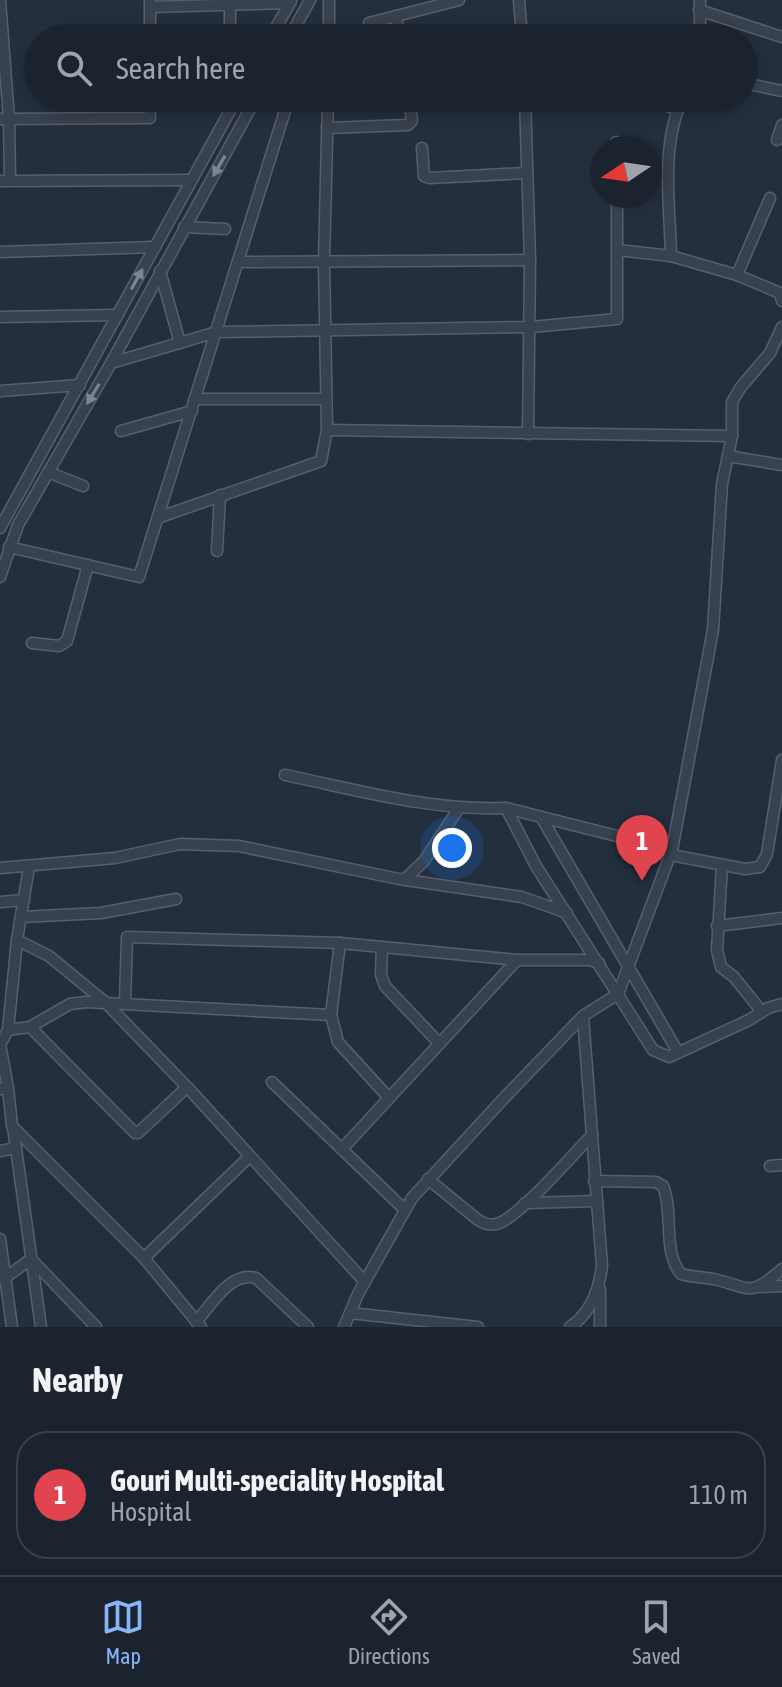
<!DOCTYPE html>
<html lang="en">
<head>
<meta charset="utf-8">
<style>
  :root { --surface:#1b232e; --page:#282f3a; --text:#f1f3f6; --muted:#a0a4aa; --line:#39404a; --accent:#8ab4f8 }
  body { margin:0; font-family:"Asap Condensed",sans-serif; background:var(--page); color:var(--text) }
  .compass { position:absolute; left:590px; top:136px; width:72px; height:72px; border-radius:50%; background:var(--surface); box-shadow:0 4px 12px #0003; rotate:257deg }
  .you { position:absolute; left:452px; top:848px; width:28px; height:28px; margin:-20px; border:6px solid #fff; border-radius:50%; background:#1a73e8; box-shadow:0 0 0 12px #1a73e833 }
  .badge { display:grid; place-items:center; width:52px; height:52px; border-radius:50%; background:var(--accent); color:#fff; font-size:26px; font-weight:700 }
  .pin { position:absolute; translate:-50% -66px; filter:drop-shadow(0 2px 4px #0008) }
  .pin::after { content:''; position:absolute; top:42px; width:28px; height:24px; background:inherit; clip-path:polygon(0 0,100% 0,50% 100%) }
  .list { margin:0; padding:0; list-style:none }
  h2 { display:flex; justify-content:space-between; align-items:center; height:104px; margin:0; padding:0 32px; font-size:34px }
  h2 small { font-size:26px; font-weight:400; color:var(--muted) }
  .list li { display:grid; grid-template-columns:52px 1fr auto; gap:24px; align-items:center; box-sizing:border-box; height:128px; margin:0 16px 16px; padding:0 16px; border:2px solid var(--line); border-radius:32px }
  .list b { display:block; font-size:30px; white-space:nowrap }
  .list p { margin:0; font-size:26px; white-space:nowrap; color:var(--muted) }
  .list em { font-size:26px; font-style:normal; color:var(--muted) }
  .icon { flex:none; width:44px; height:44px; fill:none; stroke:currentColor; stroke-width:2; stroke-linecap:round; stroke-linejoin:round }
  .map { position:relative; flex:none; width:782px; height:1327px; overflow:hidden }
  .search { position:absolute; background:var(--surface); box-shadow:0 4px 12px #0003; left:24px; right:24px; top:24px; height:88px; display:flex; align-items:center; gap:20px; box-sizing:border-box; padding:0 28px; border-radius:44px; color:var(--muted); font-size:30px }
  .sheet { height:248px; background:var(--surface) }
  nav { display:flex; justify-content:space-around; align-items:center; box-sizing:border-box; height:112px; border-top:2px solid var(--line); background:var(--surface); font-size:22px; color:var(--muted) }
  nav a { display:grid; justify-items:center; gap:4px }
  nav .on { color:var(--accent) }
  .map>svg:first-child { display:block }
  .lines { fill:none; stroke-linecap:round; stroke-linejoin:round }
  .minor-casing { stroke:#565f6c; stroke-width:13 }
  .minor { stroke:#38414e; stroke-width:10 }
  .oneway { fill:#7c8592 }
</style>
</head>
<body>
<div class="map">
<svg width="782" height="1327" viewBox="0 0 782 1327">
  <rect width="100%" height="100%" fill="#242f3e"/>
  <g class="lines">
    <defs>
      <g id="minor">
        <polyline points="0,0 9,119 10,180"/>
        <polyline points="150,0 150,36"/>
        <polyline points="230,0 230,38"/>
        <polyline points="329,0 329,38"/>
        <polyline points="519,0 522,38"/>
        <polyline points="700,0 700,38"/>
        <polyline points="150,7 289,3"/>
        <polyline points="699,10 782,37"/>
        <polyline points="396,16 399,38"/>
        <polyline points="369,23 459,0"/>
        <polyline points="58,33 150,33"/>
        <polyline points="270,38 291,1"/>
        <polyline points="289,38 310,0"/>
        <polyline points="744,83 782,91"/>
        <polyline points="525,98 530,260 528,434"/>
        <polyline points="649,98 677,110"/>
        <path d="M683 98C660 144 670 206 671 256L737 275 780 293 782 301"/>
        <polyline points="0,119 150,118 150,98"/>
        <polyline points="327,128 408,125 412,121 409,98"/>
        <polyline points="777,140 782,125"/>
        <polyline points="616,142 616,148"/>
        <polyline points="422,148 424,176 429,178 527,173"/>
        <polyline points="0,181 192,180"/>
        <polyline points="184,227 225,229"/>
        <polyline points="618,250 671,256"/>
        <polyline points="0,252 155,247"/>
        <polyline points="238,262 530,260"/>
        <polyline points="160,271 180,343"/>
        <polyline points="737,275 770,198"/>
        <polyline points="0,317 118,315"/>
        <polyline points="111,363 217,332 531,327 617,319 617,196"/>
        <polyline points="0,391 80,385"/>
        <polyline points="196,399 326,399"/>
        <polyline points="327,430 732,436"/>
        <polyline points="121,431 192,411"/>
        <polyline points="728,456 782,465"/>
        <polyline points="48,472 83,486"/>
        <polyline points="160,517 321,461 327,430 324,262 328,98"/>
        <polyline points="0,528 237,98"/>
        <polyline points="9,547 139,577 289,98"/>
        <polyline points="217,551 220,495"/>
        <polyline points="0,577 18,525 111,363 256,98"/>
        <polyline points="32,643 59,646 67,641 88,565"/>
        <path d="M285 775C358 790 431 811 506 808L536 866 653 1050 669 1057 749 1020 768 1008 782 1004"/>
        <polyline points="506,808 672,850"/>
        <polyline points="541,817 678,1052"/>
        <polyline points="671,855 745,869 760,867 767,854 782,760"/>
        <polyline points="722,865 717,950 721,967 734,977 762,1012"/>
        <polyline points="0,868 115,858 180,844 239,846 399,879 522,897 567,913"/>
        <polyline points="404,880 424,861 459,808"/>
        <polyline points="0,902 24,900"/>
        <polyline points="21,917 101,913 176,899"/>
        <polyline points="717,926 782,918"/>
        <polyline points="17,940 49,956 105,1002 189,1089"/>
        <polyline points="340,943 331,1015 338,1042 389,1098"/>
        <polyline points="382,947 381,975 385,986 439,1043"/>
        <polyline points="125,1002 127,937 340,943 517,960 590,960 599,963"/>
        <polyline points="30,1027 70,1004 86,1002 331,1015"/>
        <polyline points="8,1030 30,1027 135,1133 138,1133 185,1089 189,1089 365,1282"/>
        <polyline points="1,1043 8,1030 17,940 29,867"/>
        <polyline points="0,1044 8,1088"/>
        <polyline points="272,1082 405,1210"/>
        <polyline points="0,1089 8,1088 12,1126 144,1258 201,1327"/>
        <polyline points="13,1127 41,1327"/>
        <polyline points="342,1149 517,960"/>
        <polyline points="0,1151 16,1148"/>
        <polyline points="770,1166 782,1165"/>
        <path d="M428 1179 478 1220C483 1223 489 1226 496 1224 517 1220 574 1153 592 1135"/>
        <path d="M594 1181 656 1182 663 1186C674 1213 662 1251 681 1274 691 1277 702 1277 713 1279 751 1287 748 1299 782 1269"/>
        <polyline points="525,1203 597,1201"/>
        <polyline points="0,1239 12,1327"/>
        <polyline points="144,1258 249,1157"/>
        <polyline points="0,1278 5,1278 31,1259 96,1327"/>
        <polyline points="760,1287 782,1286"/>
        <polyline points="600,1289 600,1327"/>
        <polyline points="350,1313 478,1327"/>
        <path d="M196 1322C212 1304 230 1271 256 1278L308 1327"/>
        <polyline points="344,1327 358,1294 412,1198 506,1096 583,1016 618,994 672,850 713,630 722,484 732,436 732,402 741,387 770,353 782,327"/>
        <path d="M570 1327C591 1313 599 1290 602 1266L583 1016"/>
      </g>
    </defs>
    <!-- minor casing -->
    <use href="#minor" class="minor-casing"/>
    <!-- minor -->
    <use href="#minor" class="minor"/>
  </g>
  <!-- one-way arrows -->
  <defs><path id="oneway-solid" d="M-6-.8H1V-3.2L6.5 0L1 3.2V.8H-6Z" transform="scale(2)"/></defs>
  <g class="oneway">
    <use href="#oneway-solid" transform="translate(219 166) rotate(120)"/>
    <use href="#oneway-solid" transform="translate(137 279) rotate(-61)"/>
    <use href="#oneway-solid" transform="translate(93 394) rotate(121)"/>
  </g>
</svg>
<svg class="compass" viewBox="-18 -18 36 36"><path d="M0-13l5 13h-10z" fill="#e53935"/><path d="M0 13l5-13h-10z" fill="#a0a4aa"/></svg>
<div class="you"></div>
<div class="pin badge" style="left:642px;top:881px;background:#e0444e">1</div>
<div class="search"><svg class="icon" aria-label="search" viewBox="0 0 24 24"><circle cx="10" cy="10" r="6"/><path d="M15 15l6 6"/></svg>Search here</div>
</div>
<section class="sheet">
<h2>Nearby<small></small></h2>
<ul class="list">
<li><span class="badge" style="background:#e0444e">1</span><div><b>Gouri Multi-speciality Hospital</b><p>Hospital</p></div><em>110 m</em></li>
</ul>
</section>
<nav>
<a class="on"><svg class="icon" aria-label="map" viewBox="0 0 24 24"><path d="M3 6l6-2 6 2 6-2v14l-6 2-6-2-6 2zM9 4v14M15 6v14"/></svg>Map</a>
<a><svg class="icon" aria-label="directions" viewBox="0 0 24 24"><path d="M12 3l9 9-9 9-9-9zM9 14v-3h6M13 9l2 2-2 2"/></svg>Directions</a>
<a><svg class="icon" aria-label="saved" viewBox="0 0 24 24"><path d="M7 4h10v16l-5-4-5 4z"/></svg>Saved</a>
</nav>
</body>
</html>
